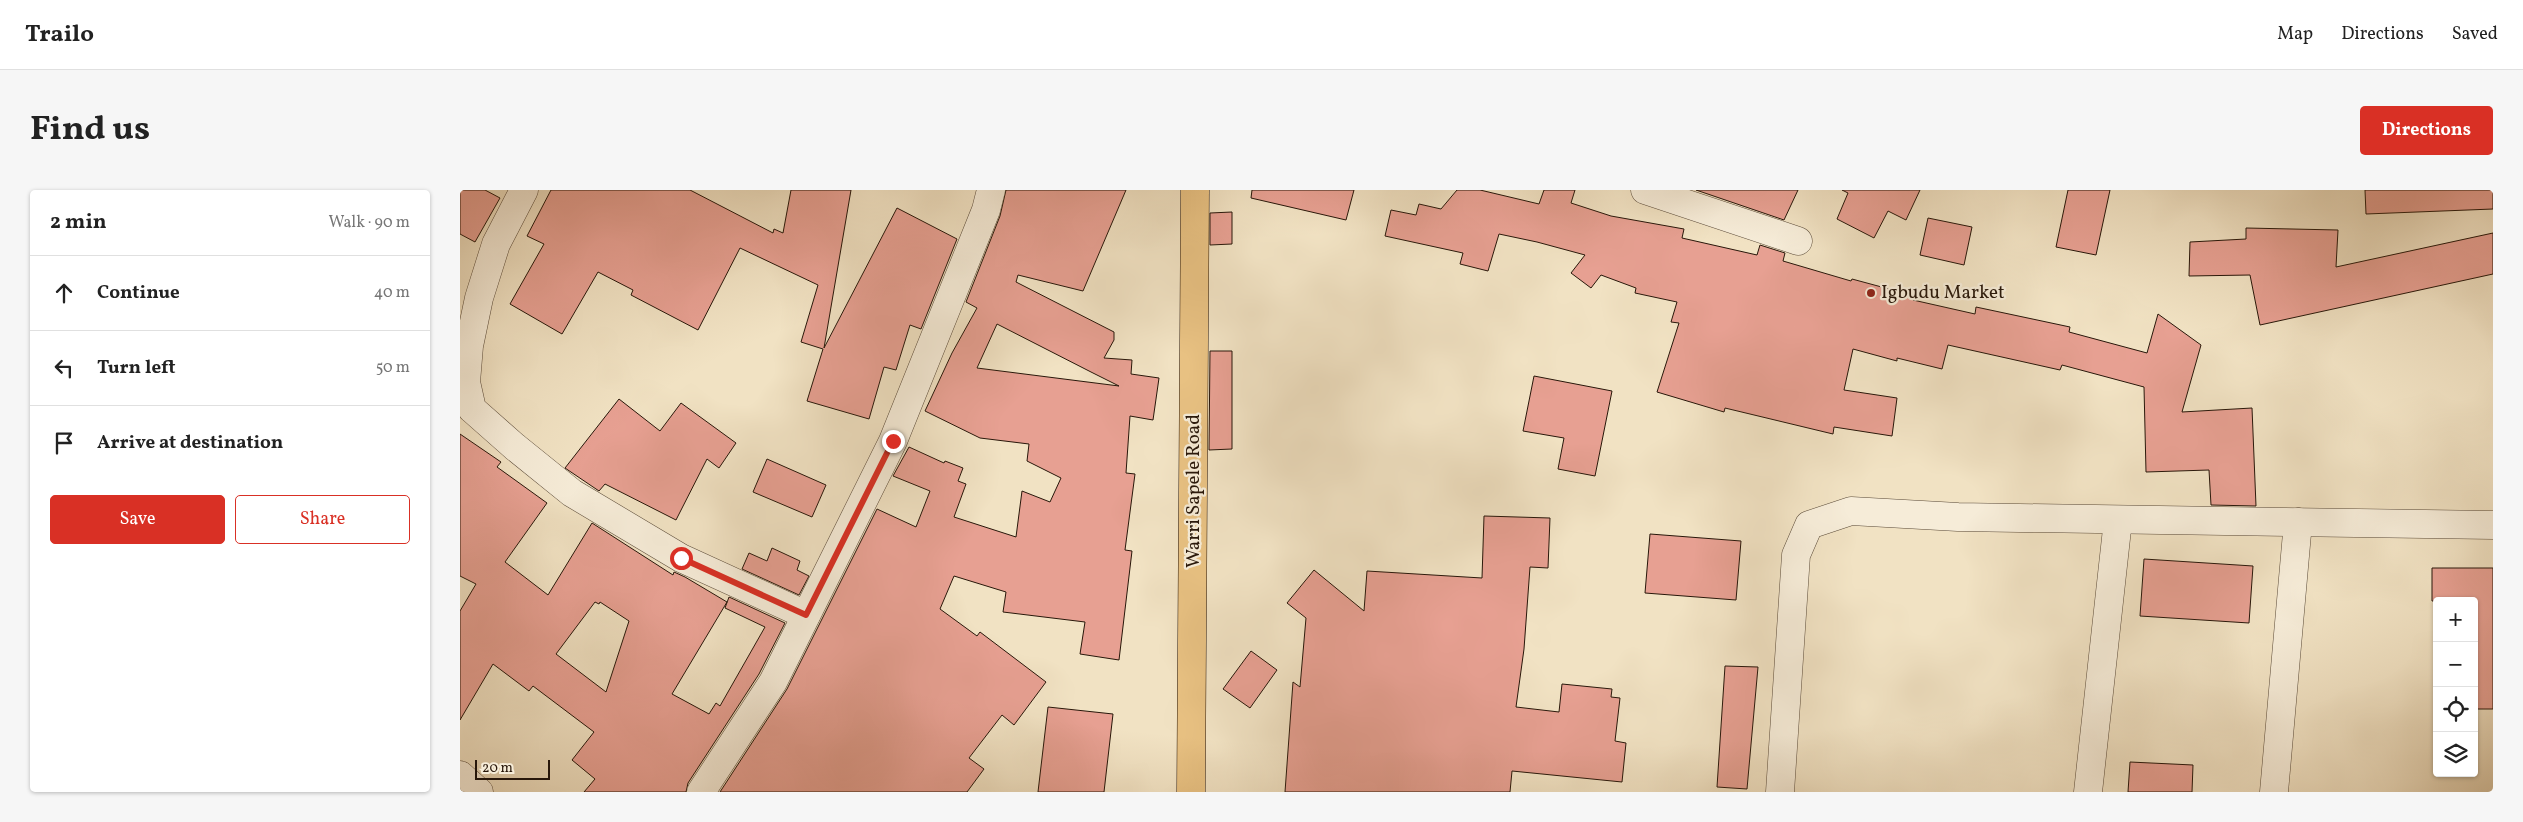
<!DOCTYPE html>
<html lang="en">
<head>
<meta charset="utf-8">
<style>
  :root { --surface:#fff; --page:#f6f6f6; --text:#222; --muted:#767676; --line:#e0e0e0; --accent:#d93025 }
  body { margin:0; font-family:Vollkorn,serif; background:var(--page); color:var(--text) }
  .controls { position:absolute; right:15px; bottom:15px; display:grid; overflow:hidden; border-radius:5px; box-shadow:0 1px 4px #0004 }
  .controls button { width:45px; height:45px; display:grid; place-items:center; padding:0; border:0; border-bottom:1px solid var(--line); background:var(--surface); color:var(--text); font:25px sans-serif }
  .scale { position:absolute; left:15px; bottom:12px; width:75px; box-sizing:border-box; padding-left:5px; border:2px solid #28170a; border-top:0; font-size:14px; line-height:18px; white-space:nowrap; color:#28170a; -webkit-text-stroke:4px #f6ecd8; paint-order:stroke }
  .stop { position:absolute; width:15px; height:15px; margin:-11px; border:4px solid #d93025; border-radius:50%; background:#fff }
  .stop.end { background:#d93025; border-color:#fff; box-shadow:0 1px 5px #0008 }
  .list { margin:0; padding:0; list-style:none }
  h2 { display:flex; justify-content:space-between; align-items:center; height:65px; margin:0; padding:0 20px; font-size:21px }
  h2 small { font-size:16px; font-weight:400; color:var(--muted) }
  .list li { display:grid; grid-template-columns:32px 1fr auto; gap:15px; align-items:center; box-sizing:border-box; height:75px; padding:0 20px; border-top:1px solid var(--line) }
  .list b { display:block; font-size:19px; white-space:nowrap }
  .list em { font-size:16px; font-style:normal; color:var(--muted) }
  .actions { display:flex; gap:10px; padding:15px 20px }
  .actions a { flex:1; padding:11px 0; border:1px solid var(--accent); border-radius:5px; text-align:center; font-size:18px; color:var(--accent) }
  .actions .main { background:var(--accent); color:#fff }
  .icon { flex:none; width:28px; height:28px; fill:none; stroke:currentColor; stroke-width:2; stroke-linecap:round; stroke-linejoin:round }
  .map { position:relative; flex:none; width:2033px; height:602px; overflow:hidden; border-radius:5px }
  header { display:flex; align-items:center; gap:30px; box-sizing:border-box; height:70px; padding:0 25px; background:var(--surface); border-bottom:1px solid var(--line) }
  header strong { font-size:24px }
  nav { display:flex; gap:28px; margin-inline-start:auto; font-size:18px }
  .intro { display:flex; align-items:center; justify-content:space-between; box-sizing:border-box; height:120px; padding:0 30px }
  h1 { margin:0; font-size:35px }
  .button { padding:12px 22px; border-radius:5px; background:var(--accent); color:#fff; font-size:18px; font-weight:700 }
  main { display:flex; gap:30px; padding:0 30px }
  aside { flex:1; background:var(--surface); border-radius:5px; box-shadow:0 1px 4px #0004 }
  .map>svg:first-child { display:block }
  .building { fill:#e7a092; stroke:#28170a; fill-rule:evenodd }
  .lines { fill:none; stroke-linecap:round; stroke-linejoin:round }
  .minor-casing { stroke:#5a4a38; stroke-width:29 }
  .highway-casing { stroke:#28170a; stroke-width:29 }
  .minor { stroke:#f6ecd8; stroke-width:28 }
  .highway { stroke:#e8c182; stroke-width:28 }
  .route { stroke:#d93025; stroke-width:6 }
  .poi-dot { fill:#8f2418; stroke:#f6ecd8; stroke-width:2 }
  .labels { text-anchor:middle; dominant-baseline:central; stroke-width:4.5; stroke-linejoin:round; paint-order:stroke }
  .poi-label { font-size:19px; fill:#28170a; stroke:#f6ecd8; text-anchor:start }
  .street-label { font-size:19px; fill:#28170a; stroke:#f6ecd8 }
</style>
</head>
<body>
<header>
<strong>Trailo</strong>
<nav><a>Map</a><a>Directions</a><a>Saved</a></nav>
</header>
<div class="intro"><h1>Find us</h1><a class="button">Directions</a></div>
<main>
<aside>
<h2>2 min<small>Walk · 90 m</small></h2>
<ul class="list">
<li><svg class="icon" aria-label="ahead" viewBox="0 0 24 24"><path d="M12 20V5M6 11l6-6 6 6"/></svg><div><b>Continue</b></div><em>40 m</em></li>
<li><svg class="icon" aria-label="left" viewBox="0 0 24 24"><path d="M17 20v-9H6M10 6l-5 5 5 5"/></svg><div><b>Turn left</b></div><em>50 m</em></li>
<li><svg class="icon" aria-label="arrive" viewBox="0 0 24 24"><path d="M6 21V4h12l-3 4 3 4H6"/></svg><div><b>Arrive at destination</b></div></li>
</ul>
<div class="actions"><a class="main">Save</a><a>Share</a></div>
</aside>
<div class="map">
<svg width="2033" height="602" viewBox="0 0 2033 602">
  <rect width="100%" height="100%" fill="#f1e2c3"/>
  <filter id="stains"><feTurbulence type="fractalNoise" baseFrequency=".004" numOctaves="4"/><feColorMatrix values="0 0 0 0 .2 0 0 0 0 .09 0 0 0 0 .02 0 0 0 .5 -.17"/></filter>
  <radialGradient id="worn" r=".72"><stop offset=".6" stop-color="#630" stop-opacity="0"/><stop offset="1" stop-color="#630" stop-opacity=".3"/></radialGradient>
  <!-- building -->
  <g class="building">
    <polygon points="0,0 25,0 40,8 15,52 0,44"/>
    <polygon points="91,0 230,0 313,43 314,39 323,43 331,0 391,0 364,158 437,18 497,49 461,139 450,135 436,180 424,177 409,229 347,211 363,159 341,152 358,95 280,58 238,140 171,105 173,100 138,82 102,144 50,114 84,54 67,46"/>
    <path d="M546 0H666L623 101 558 85 556 92 654 142V150L644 168 672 170 671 184 699 188 693 230 670 226 666 283 675 284 665 360 672 361 659 470 620 464 625 432 543 422 546 402 494 386 480 419 517 446 520 442 586 492 554 535 542 525 509 568 524 579 507 602H260L327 499 417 319 456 337 470 301 433 286 449 257 484 273 485 271 503 278 498 291 506 294 494 327 556 347 562 301 590 312 601 288 567 271 569 254 520 248 465 221 492 163 517 118 506 112 540 26ZM537 134 631 182 659 196 517 178Z"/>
    <polygon points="792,0 894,0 886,30 791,8"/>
    <polygon points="997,0 1020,0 1079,14 1084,0 1115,0 1111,13 1151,26 1224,39 1222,48 1297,65 1300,55 1325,63 1323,71 1391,91 1392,89 1455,106 1453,110 1515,124 1516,117 1610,137 1609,142 1687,163 1698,124 1741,155 1722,222 1792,218 1796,316 1751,315 1749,280 1686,282 1684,197 1602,175 1600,180 1488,155 1482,179 1437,168 1437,171 1393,159 1384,200 1437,208 1432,246 1374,237 1373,244 1265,218 1264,222 1197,202 1219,133 1211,132 1217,112 1175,103 1176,98 1141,85 1131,98 1111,83 1125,65 1077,52 1039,44 1028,81 1000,74 1003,63 925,46 931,20 956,25 959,14 981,19"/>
    <polygon points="1236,0 1338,0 1324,30"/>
    <polygon points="1382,0 1460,0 1446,30 1428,21 1414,48 1377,29 1388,3"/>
    <polygon points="1608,0 1650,0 1636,65 1596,57"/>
    <polygon points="1905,0 2033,0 2033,19 1906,24"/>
    <polygon points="772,22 772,54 750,55 750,23"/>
    <polygon points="1468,28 1512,37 1504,75 1460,65"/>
    <polygon points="1786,38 1878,40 1876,77 2033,43 2033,84 1800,135 1790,85 1729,86 1730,52 1786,49"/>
    <polygon points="750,161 772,161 772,259 749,260"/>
    <polygon points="1074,186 1152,201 1135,286 1098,279 1104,248 1063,241"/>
    <polygon points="159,209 200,241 221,213 276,253 259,278 247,269 216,330 145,294 139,301 105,278"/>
    <path d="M0 244 41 272 37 277 87 313 45 372 88 405 132 333 213 385 214 382 225 387 267 412 212 504 249 524 256 513 260 516 305 437 265 418 269 407 325 433 299 484 228 593 226 602H124L135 589 112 570 134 542 73 496 69 501 33 474 0 530V421L16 394 0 386ZM135 412 139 414 140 412 169 431 146 502 96 464Z"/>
    <polygon points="307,269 366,295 352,327 293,302"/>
    <polygon points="1024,326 1090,328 1088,378 1070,377 1064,459 1056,517 1099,522 1102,494 1152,499 1151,507 1160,508 1155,551 1166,553 1162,592 1052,581 1050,602 825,602 833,492 840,497 846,428 827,413 854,380 904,421 907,381 1022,388"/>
    <polygon points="1190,344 1281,351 1276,410 1185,403"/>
    <polygon points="312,358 340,371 337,380 349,386 339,405 282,379 289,363 307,371"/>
    <polygon points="1684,369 1793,376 1789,433 1680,426"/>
    <polygon points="1972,378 2033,378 2033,519 2014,519 2014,411 1972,411"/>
    <polygon points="791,461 817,480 790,518 763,499"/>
    <polygon points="1265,476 1298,477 1287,599 1257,597"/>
    <polygon points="588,517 653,524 644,602 578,602"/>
    <polygon points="1670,572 1733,575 1732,602 1668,602"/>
  </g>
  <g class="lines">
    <defs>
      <g id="minor">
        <polyline points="64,0 36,54 19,108 9,156 6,192 12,219 55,257 112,303 221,368 346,425"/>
        <polyline points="1185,0 1338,51"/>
        <polyline points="0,585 19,602"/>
        <polyline points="241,602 313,492 433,251 526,20 531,0"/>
        <polyline points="1320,602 1336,365 1349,335 1391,321 1498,327 2033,335"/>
        <polyline points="1628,602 1658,330"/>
        <polyline points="1814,602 1838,332"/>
      </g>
      <polyline id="highway" points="731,602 735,0"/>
    </defs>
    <!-- minor casing -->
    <use href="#minor" class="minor-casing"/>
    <!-- highway casing -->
    <use href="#highway" class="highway-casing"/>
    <!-- minor -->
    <use href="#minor" class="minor"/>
    <!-- highway -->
    <use href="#highway" class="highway"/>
  </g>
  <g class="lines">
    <!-- route -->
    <polyline class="route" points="221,368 346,425 433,251"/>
  </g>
  <!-- markers -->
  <circle class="poi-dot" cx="1411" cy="103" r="5"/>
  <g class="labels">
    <!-- poi labels -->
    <g class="poi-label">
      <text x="1421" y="103">Igbudu Market</text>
    </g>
    <!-- street labels -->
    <g class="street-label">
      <text transform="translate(734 301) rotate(-90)">Warri Sapele Road</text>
    </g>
  </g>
  <rect width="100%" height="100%" filter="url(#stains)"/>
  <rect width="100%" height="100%" fill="url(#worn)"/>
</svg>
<div class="controls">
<button>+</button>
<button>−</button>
<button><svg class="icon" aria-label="locate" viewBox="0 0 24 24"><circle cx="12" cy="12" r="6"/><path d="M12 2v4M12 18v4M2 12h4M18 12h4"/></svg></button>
<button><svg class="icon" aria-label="layers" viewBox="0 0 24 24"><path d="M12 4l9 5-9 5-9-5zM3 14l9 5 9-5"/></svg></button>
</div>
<div class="scale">20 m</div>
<div class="stop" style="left:221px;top:368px"></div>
<div class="stop end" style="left:433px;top:251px"></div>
</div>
</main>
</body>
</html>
